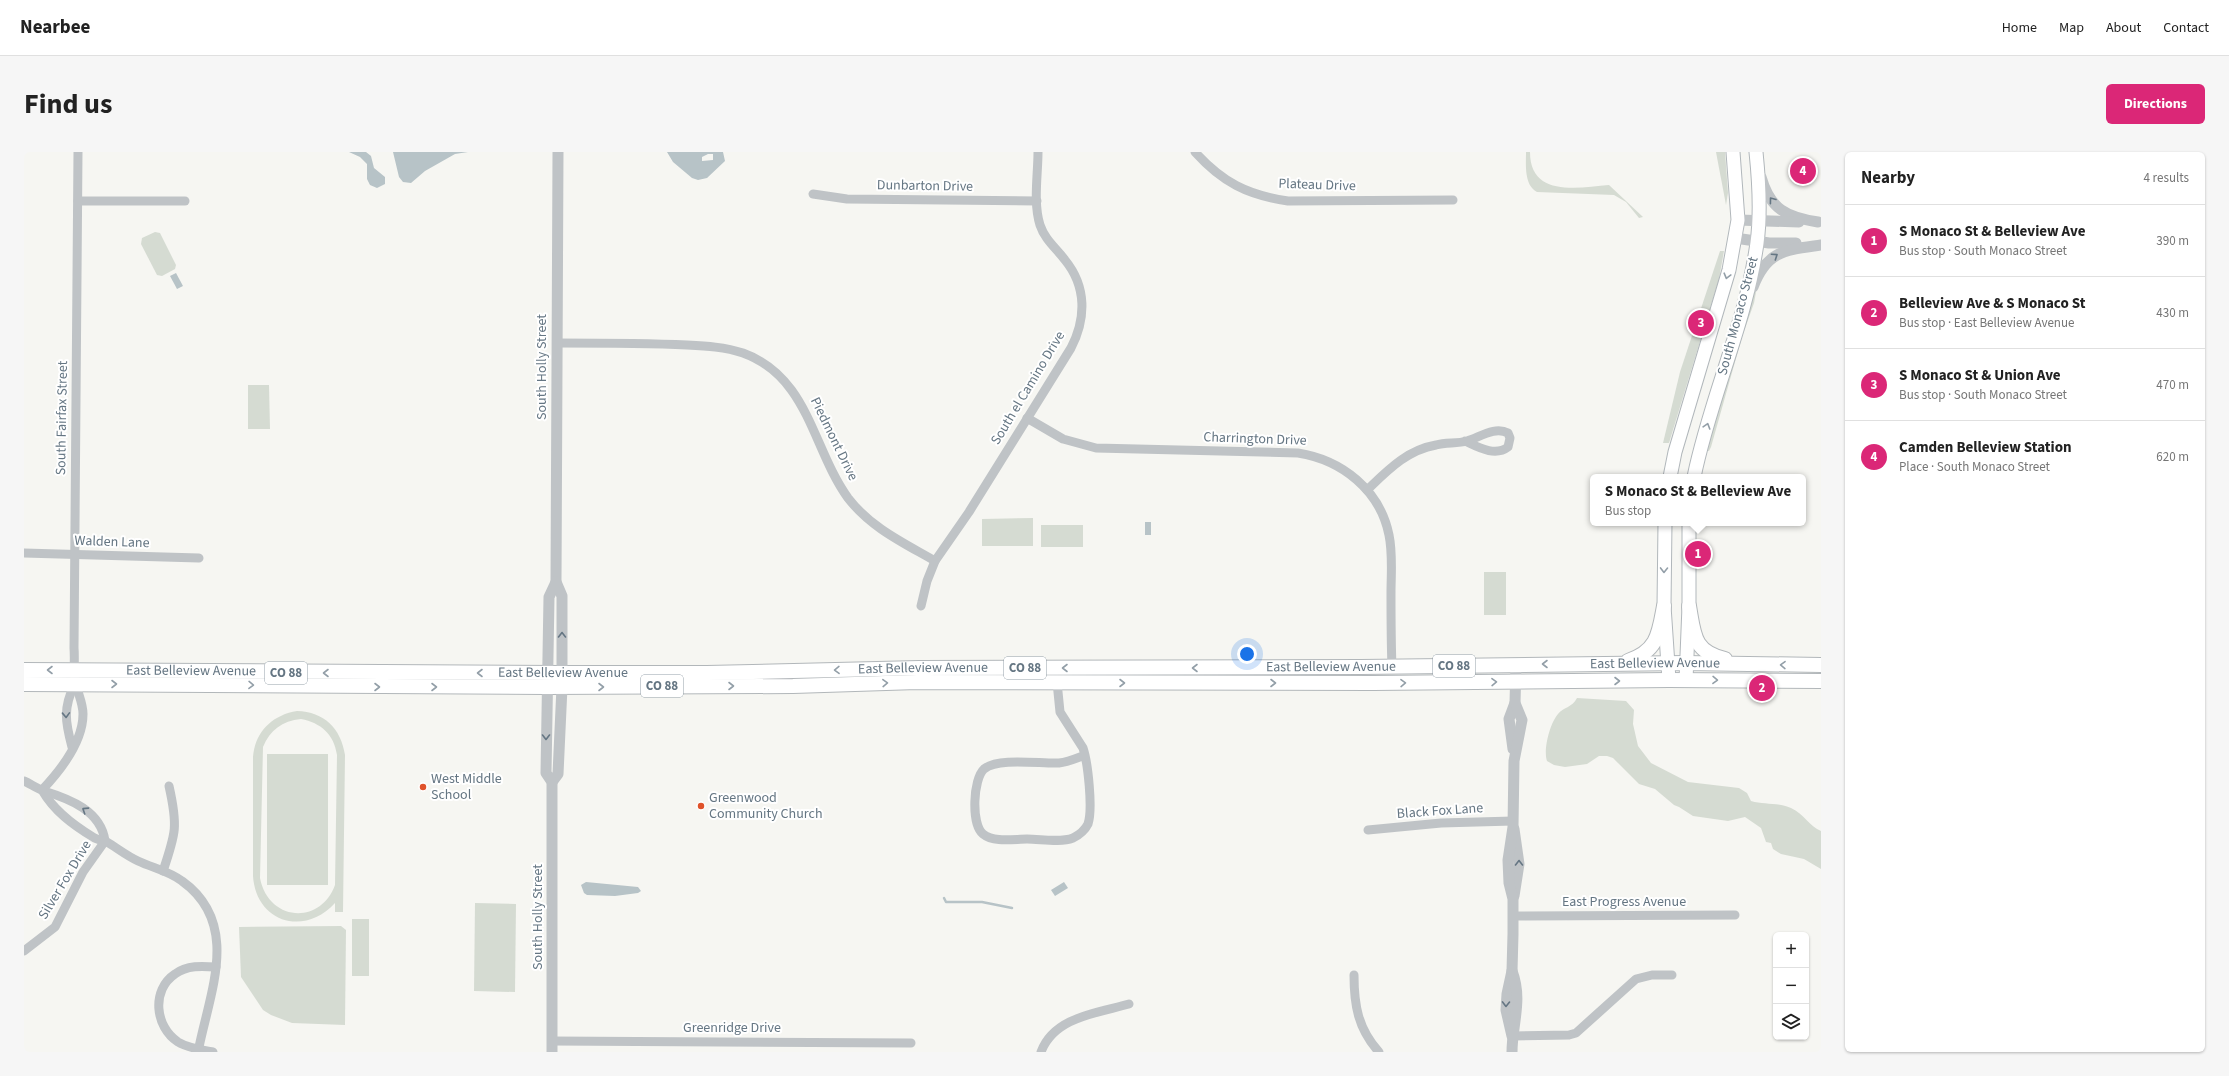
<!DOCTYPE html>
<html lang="en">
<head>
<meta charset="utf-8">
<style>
  :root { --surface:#fff; --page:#f6f6f6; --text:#222; --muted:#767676; --line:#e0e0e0; --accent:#db2777 }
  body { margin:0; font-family:"Source Sans 3",sans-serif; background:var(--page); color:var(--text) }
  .controls { position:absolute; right:12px; bottom:12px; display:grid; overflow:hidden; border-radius:6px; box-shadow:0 1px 3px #0004 }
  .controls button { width:36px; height:36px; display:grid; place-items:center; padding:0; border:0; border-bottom:1px solid var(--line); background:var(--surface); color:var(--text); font:20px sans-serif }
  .you { position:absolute; left:1223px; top:502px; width:14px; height:14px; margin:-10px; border:3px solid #fff; border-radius:50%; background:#1a73e8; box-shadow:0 0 0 6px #1a73e833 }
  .badge { display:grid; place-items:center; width:26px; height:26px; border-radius:50%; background:var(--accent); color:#fff; font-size:13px; font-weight:700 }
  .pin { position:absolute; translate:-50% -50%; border:2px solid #fff; box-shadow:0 1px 4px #0006 }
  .popup { position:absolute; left:1566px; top:322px; width:216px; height:52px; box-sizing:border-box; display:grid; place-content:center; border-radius:6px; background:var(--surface); filter:drop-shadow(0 1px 3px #0005); font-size:13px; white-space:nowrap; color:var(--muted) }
  .popup b { font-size:15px; color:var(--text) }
  .popup::after { content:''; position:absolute; left:50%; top:100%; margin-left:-8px; border:8px solid transparent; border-top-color:var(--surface) }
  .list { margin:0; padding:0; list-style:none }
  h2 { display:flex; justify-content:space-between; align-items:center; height:52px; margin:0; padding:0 16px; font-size:17px }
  h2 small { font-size:13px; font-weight:400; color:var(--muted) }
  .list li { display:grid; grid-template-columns:26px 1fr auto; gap:12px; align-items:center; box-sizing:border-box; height:72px; padding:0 16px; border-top:1px solid var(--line) }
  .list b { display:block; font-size:15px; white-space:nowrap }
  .list p { margin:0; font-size:13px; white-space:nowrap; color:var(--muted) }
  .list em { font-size:13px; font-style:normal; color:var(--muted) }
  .icon { flex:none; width:22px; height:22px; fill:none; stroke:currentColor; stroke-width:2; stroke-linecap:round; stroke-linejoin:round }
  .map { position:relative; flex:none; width:1797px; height:900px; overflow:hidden; border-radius:6px }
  header { display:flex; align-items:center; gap:24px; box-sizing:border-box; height:56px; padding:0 20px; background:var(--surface); border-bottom:1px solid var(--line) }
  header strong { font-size:19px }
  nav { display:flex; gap:22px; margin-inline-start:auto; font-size:14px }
  .intro { display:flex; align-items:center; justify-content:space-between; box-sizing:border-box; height:96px; padding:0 24px }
  h1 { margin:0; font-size:28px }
  .button { padding:10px 18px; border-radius:6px; background:var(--accent); color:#fff; font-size:14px; font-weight:700 }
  main { display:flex; gap:24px; padding:0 24px }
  aside { flex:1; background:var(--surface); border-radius:6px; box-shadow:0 1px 3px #0004 }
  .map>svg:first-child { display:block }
  .green { fill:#d5dbd2; fill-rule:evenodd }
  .water { fill:#b7c3c7; fill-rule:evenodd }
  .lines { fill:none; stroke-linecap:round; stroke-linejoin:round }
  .stream { stroke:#b7c3c7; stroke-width:2.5 }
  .secondary-casing { stroke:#b1b7bb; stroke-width:15 }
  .primary-casing { stroke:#b2b7ba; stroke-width:16 }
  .minor { stroke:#bfc3c6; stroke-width:9 }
  .tertiary { stroke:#bfc3c6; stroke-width:11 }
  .secondary { stroke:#fff; stroke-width:13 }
  .primary { stroke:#fff; stroke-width:14 }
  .oneway { stroke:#657683 }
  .oneway2 { stroke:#939fa8 }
  .poi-dot { fill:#df5129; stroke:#fff; stroke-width:1.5 }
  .labels { text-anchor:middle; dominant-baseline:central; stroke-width:4; stroke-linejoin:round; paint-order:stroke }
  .shield { fill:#fff; stroke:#939fa8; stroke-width:1 }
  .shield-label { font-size:13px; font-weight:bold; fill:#657683 }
  .street-label { font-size:14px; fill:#657683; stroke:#fff }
  .poi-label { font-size:14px; fill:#657683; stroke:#fff; text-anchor:start }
</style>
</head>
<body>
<header>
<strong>Nearbee</strong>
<nav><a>Home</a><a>Map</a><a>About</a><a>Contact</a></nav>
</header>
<div class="intro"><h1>Find us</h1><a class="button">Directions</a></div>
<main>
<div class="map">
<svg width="1797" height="900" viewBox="0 0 1797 900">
  <rect width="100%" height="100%" fill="#f6f6f2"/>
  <!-- green -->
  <g class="green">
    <path d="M1502 0H1506C1506 45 1553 36 1585 33L1619 65 1615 66 1602 50 1590 43 1513 40C1500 33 1502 13 1502 0Z"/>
    <polygon points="1692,0 1701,0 1704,41 1702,53"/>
    <polygon points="131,80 136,81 152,113 151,117 138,124 133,123 117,92 118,86"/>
    <polygon points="1696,99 1700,99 1695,127 1645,291 1639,291 1656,220"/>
    <polygon points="1746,113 1733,135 1730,151 1718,185 1687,295 1685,299 1683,299 1683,294 1733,130"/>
    <polygon points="224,233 245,233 246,277 224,277"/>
    <polygon points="1009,366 1009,394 958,394 958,367"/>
    <rect x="1017" y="373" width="42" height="22"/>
    <rect x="1460" y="420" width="22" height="43"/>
    <path d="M1553 546 1602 549 1610 558 1609 572 1614 594 1627 611 1664 630 1715 636 1723 641 1727 649C1740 653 1753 650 1767 656 1780 662 1786 675 1797 679V717L1780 707 1757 702 1749 697 1747 691 1742 690 1737 676 1721 665 1704 669 1669 664 1655 655 1650 653 1631 637 1615 632 1589 606 1583 604H1575L1563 612 1541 615 1530 613 1523 609C1519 598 1526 571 1534 562 1539 555 1548 556 1553 546Z"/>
    <path d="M273 559C300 560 317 576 321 603L319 760H311V751C280 785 232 770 229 724V605C231 580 248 563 273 559ZM277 567C297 571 310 582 313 603L311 733C296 774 244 769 236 726L239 595C246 578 258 569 277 567Z"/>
    <rect x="243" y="602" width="61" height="131"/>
    <polygon points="451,751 492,752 491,840 450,839"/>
    <rect x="328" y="767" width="17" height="57"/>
    <polygon points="317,774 322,778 321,873 268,871 247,863 239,858 217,825 215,775"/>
  </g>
  <!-- water -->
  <g class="water">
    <polygon points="325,0 342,0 347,4 350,16 361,25 361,32 353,36 346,33 343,27 343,12 336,5"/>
    <polygon points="369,0 444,0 431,2 401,19 387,31 379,30 375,25"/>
    <path d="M643 0H699L701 9 683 26 674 28 668 26 649 10ZM684 2H689V8L678 9V5Z"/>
    <polygon points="152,121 159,134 153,137 146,124"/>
    <rect x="1121" y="370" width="6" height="13"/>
    <polygon points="562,730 614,735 617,739 614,741 591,744 563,743 560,741 557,733"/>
    <polygon points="1040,730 1044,736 1031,744 1027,738"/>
  </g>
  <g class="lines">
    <!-- stream -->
    <polyline class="stream" points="920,746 922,750 958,750 988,756"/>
    <defs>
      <g id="secondary">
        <polyline points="1646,325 1651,300 1705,118 1714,68 1709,0"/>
        <path d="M1670 325C1686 246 1722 171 1733 91 1737 62 1735 29 1732 0"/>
        <polyline points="1641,371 1640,454 1645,528"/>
        <polyline points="1662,528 1665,454 1665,371"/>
      </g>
      <g id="primary">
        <path d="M1665 454C1670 482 1669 500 1701 507"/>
        <path d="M1604 509C1634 499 1635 481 1640 454"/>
        <path id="s1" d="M0 518 538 521H683L895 516 1337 515 1661 511 1797 513"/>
        <polyline points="0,532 522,535 769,534 893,530 1349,531 1645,528 1797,529"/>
      </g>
    </defs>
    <!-- secondary casing -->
    <use href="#secondary" class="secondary-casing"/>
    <!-- primary casing -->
    <use href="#primary" class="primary-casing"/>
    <!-- minor -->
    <g class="minor">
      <path d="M1171 0C1198 30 1223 43 1264 49L1429 48"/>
      <polyline points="789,42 823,47 1013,49"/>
      <polyline points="54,49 161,49"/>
      <path d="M533 191C576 191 620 191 663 193 682 194 701 195 719 201 785 225 788 296 824 346 847 376 880 391 911 409"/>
      <path d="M1003 266 1039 287 1072 296 1274 301C1318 308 1356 338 1365 383 1369 402 1367 422 1367 441 1367 466 1367 490 1368 515"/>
      <path d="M1343 338C1364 318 1383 298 1412 293 1422 290 1433 292 1443 289 1456 285 1471 274 1484 281L1486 286 1484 295C1471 305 1454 295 1441 289"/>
      <polyline points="0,401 175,406"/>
      <path d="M897 454 903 429 911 409 945 360 1047 196C1062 167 1063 135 1041 108 1032 96 1021 88 1016 73 1009 51 1014 23 1014 0"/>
      <path d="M1033 530 1036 560 1059 596C1064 611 1069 657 1064 672 1061 678 1055 683 1049 686 1036 691 1017 687 1003 687 990 687 970 691 959 682 947 672 949 627 960 617 974 605 1017 612 1035 611 1044 610 1053 606 1061 603"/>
      <path d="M48 595C41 569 39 556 51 531"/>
      <path d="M0 629C7 632 13 637 20 639 46 647 77 659 81 689"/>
      <path d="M18 638C36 619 59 590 59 562 59 551 54 542 52 532 49 521 51 507 50 496L54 0"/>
      <path d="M18 638C30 659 49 673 69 685 73 688 78 688 83 690 93 696 103 704 114 709 129 716 145 719 158 729 218 772 185 842 174 900"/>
      <polyline points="1344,678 1417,671 1489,669"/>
      <path d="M139 719C152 681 154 674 145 634"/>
      <polyline points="1489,764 1711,763"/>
      <polyline points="0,799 31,775 59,720 81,689"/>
      <path d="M1330 823C1330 853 1334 877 1355 900"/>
      <polyline points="1488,884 1545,883 1552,881 1612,827 1628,823 1648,823"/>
      <polyline points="528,889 887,891"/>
      <path d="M189 900C178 898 164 896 154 890 131 875 127 838 151 822 163 813 178 814 192 815"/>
      <path d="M1017 900C1030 865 1073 861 1105 852"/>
    </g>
    <!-- tertiary -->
    <g class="tertiary">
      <path d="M1737 25C1746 57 1762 65 1794 70"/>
      <polyline points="1714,68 1775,70"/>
      <polyline points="1711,86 1745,91 1772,91"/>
      <path d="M1729 135C1743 98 1762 98 1797 93"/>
      <polyline points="1489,597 1485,567 1491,551"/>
      <polyline points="528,630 534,622 538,535 538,444 532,430 534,0"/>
      <polyline points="1490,677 1495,712 1490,744"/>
      <polyline points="1488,884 1482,858 1483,842 1488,819 1489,782 1489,747 1485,731 1484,708 1489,675 1490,609 1498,568 1491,551 1492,513"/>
      <polyline points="528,900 528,630 522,621 525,445 532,430"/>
      <path d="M1488 900C1488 872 1499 848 1488 819"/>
    </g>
    <!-- secondary -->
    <use href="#secondary" class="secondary"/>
    <!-- primary -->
    <use href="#primary" class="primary"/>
  </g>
  <!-- one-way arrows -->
  <defs><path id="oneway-chevron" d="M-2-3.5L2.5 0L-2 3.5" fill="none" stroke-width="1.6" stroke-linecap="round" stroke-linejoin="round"/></defs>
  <g class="oneway">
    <use href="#oneway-chevron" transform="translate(1748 48) rotate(-127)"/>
    <use href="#oneway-chevron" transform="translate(1751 104) rotate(-34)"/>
    <use href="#oneway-chevron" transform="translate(538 483) rotate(-90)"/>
    <use href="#oneway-chevron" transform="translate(42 563) rotate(88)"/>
    <use href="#oneway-chevron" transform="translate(522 585) rotate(90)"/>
    <use href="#oneway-chevron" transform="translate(61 658) rotate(-147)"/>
    <use href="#oneway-chevron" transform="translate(1495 711) rotate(-90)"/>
    <use href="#oneway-chevron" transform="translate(1482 852) rotate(91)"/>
  </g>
  <g class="oneway2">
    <use href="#oneway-chevron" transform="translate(1703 124) rotate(105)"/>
    <use href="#oneway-chevron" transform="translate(1683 274) rotate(-73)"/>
    <use href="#oneway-chevron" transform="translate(1640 418) rotate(91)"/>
    <use href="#oneway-chevron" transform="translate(1521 512) rotate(180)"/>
    <use href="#oneway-chevron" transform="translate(1759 513) rotate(-179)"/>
    <use href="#oneway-chevron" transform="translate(1041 516) rotate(180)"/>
    <use href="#oneway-chevron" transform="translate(1171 516) rotate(180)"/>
    <use href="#oneway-chevron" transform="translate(26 518) rotate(180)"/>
    <use href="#oneway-chevron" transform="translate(813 518) rotate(179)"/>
    <use href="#oneway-chevron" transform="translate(302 521) rotate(-180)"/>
    <use href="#oneway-chevron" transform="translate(456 521) rotate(180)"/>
    <use href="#oneway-chevron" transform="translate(1691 528) rotate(1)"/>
    <use href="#oneway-chevron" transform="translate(1593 529)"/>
    <use href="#oneway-chevron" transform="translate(1470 530) rotate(-1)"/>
    <use href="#oneway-chevron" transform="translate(861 531) rotate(-2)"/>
    <use href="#oneway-chevron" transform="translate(1098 531)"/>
    <use href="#oneway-chevron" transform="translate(1249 531)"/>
    <use href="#oneway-chevron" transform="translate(1379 531) rotate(-1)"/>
    <use href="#oneway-chevron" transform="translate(90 532)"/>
    <use href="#oneway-chevron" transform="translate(227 533) rotate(1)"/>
    <use href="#oneway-chevron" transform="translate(707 534)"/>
    <use href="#oneway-chevron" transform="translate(353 535)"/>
    <use href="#oneway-chevron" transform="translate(410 535)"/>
    <use href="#oneway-chevron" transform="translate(577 535)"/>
  </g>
  <!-- markers -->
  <g class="poi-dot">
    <circle cx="399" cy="635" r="4"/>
    <circle cx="677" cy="654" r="4"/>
  </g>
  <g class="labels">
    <!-- shield labels -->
    <g class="shield">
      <rect x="1409" y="503" width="42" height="22" rx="3"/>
      <rect x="980" y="505" width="42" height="22" rx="3"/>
      <rect x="241" y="510" width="42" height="22" rx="3"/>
      <rect x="617" y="523" width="42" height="22" rx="3"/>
    </g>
    <g class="shield-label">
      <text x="1430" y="514">CO 88</text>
      <text x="1001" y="516">CO 88</text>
      <text x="262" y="521">CO 88</text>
      <text x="638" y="534">CO 88</text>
    </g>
    <!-- street labels -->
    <g class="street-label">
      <text transform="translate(1293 33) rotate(2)">Plateau Drive</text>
      <text transform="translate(901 34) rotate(1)">Dunbarton Drive</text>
      <text transform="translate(1714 164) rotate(-75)">South Monaco Street</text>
      <text transform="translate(518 215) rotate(-90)">South Holly Street</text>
      <text transform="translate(1004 236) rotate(-59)">South el Camino Drive</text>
      <text transform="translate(38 266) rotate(-89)">South Fairfax Street</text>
      <text transform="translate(810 287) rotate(64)">Piedmont Drive</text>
      <text transform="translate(1231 287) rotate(2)">Charrington Drive</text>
      <text transform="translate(88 390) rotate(2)">Walden Lane</text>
      <text stroke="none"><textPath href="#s1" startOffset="1631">East Belleview Avenue</textPath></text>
      <text stroke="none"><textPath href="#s1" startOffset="1307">East Belleview Avenue</textPath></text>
      <text stroke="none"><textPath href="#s1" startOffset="899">East Belleview Avenue</textPath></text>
      <text stroke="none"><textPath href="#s1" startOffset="167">East Belleview Avenue</textPath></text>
      <text stroke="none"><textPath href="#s1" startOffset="539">East Belleview Avenue</textPath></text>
      <text transform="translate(1416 659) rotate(-4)">Black Fox Lane</text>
      <text transform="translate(41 728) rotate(-59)">Silver Fox Drive</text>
      <text x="1600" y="750">East Progress Avenue</text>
      <text transform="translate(514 765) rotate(-90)">South Holly Street</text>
      <text x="708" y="876">Greenridge Drive</text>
    </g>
    <!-- poi labels -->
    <g class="poi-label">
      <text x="407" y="627">West Middle<tspan x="407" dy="16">School</tspan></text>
      <text x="685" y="646">Greenwood<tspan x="685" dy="16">Community Church</tspan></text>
    </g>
  </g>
</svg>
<div class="controls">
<button>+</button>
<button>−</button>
<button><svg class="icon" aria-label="layers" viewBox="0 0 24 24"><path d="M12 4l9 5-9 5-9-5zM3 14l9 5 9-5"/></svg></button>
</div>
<div class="you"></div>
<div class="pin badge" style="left:1674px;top:402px">1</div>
<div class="popup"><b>S Monaco St &amp; Belleview Ave</b>Bus stop</div>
<div class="pin badge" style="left:1738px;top:536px">2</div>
<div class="pin badge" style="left:1677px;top:171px">3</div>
<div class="pin badge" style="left:1779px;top:19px">4</div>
</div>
<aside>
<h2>Nearby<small>4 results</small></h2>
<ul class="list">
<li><span class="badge">1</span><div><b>S Monaco St &amp; Belleview Ave</b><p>Bus stop · South Monaco Street</p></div><em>390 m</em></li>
<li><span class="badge">2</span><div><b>Belleview Ave &amp; S Monaco St</b><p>Bus stop · East Belleview Avenue</p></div><em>430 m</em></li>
<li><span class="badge">3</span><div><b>S Monaco St &amp; Union Ave</b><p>Bus stop · South Monaco Street</p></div><em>470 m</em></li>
<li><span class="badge">4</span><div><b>Camden Belleview Station</b><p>Place · South Monaco Street</p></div><em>620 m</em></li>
</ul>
</aside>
</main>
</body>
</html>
